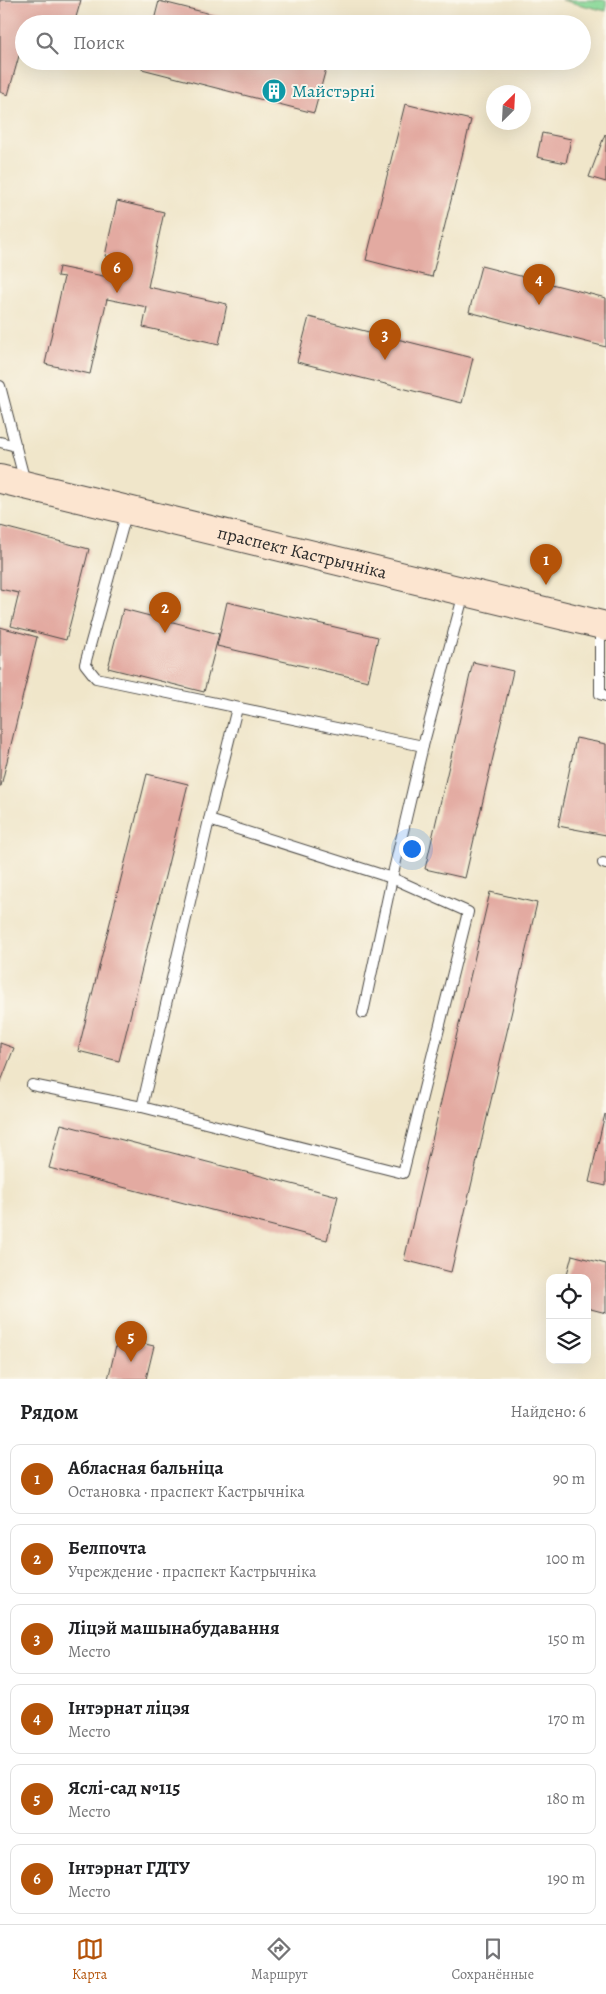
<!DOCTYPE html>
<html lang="ru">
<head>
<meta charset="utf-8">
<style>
  :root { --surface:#fff; --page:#f6f6f6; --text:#202124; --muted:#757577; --line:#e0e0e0; --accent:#b45309 }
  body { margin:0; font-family:Alegreya,serif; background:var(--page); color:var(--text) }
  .controls { position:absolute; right:15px; bottom:15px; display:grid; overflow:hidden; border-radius:10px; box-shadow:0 5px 20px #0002 }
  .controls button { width:45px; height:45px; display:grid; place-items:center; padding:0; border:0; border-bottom:1px solid var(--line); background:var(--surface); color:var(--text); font:25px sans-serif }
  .compass { position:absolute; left:486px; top:85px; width:45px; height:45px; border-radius:50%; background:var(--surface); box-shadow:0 5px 20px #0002; rotate:24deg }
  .you { position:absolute; left:411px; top:848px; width:18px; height:18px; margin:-12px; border:4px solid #fff; border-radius:50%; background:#1a73e8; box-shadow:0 0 0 8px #1a73e833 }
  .badge { display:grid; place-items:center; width:32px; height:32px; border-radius:50%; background:var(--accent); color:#fff; font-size:16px; font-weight:700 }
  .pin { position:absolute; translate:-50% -41px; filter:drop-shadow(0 1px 2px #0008) }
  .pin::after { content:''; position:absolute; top:26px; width:18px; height:15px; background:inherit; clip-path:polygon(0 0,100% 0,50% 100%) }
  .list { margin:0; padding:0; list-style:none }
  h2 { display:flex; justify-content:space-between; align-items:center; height:65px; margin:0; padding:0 20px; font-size:21px }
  h2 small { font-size:16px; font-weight:400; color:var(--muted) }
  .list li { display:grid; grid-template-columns:32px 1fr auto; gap:15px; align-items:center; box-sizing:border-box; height:70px; margin:0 10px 10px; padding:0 10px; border:1px solid var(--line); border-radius:10px }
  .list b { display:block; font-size:19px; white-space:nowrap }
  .list p { margin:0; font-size:16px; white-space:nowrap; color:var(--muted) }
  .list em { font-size:16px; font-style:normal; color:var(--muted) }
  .icon { flex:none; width:28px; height:28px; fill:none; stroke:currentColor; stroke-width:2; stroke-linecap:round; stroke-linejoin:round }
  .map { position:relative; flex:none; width:606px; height:1379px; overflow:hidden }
  .search { position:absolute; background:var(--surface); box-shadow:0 5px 20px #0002; left:15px; right:15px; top:15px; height:55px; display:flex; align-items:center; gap:12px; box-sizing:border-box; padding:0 18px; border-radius:28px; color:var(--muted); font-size:19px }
  .sheet { height:545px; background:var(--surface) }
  nav { display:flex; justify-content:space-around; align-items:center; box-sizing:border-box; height:70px; border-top:1px solid var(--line); background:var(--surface); font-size:14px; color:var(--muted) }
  nav a { display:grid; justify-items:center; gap:2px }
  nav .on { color:var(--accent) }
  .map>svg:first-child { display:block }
  .green { fill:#87d796; stroke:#598160 }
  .building { fill:#e3aaa1 }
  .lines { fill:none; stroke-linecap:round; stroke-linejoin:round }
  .lane-casing { stroke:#494743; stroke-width:12 }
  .secondary-casing { stroke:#494743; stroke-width:30 }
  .lane { stroke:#fff; stroke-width:10 }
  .secondary { stroke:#fce5d0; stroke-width:28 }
  .labels { text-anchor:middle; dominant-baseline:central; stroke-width:4; stroke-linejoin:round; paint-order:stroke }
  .culture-label { font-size:18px; fill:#0d838f; stroke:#fbf7ec; text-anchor:start }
  .street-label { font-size:18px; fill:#2b2b2b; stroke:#fbf7ec }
</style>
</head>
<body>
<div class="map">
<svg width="606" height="1379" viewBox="0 0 606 1379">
  <rect width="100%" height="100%" fill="#fbf7ec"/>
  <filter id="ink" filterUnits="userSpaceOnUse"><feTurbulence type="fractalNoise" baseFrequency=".02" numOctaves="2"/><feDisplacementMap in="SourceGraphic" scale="10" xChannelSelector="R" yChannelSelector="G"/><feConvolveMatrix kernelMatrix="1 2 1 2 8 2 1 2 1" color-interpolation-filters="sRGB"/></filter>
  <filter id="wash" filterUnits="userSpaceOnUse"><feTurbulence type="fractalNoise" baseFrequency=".0096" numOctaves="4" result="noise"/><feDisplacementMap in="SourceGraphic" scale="20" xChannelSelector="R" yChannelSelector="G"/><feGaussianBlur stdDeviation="1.12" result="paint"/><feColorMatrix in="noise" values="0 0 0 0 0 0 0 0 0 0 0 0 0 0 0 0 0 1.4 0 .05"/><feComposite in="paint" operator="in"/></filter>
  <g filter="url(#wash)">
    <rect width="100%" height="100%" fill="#f0e6ca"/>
    <!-- green -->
    <polygon class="green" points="562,0 606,0 606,11"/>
    <g id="blocks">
      <!-- building -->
      <g class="building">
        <polygon points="0,0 81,0 74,24 29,22 24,24 24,38 8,95 0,92"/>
        <polygon points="159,1 247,23 246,24 153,24"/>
        <polygon points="144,61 328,61 314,113 142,69"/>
        <polygon points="405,104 471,120 432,277 366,260"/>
        <polygon points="542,133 571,139 566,163 537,157"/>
        <polygon points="605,134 606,135 606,182 589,177"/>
        <polygon points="117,201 164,212 148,287 227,304 219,344 143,327 147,307 107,299 90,374 45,364 64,277 57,276 59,267 108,277 112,258 105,256"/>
        <polygon points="481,266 606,298 606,347 469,312"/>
        <polygon points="309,317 473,358 462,403 297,362"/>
        <polygon points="0,526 89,549 66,640 11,626 19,593 0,589"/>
        <polygon points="227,602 378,637 368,681 217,646"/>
        <polygon points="123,609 219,634 204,692 108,668"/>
        <polygon points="0,627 37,637 1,786 0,786"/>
        <polygon points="473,662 513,671 465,878 425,869"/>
        <polygon points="576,738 606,744 606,835 558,826"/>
        <polygon points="147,774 188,784 119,1061 78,1051"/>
        <polygon points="490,892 537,903 451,1272 404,1260"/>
        <polygon points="0,1043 14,1048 0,1084"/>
        <polygon points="605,1114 606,1115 606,1186 589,1182"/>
        <polygon points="61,1124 338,1196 327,1240 49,1168"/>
        <polygon points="572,1255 606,1264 606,1313 587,1308 587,1278 566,1278"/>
        <polygon points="118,1338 154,1346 146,1379 108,1379"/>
      </g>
    </g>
  </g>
  <g filter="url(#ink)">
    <use href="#blocks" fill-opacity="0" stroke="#494743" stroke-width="1"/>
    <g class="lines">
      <defs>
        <g id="lane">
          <polyline points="0,386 25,482"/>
          <polyline points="0,442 16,446"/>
          <polyline points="127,511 85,664 96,678 423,746"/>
          <polyline points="600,627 600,694 606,696"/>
          <polyline points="209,820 237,708"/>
          <polyline points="603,863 606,864"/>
          <polyline points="32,1085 142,1107 403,1173 468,912 392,878 423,746 464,593"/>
          <polyline points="142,1107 209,820 392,878 363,1013"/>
        </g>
        <g id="secondary">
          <path id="s1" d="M0 479 606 626"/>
        </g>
      </defs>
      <!-- lane casing -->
      <use href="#lane" class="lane-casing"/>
      <!-- secondary casing -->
      <use href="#secondary" class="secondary-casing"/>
      <!-- lane -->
      <use href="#lane" class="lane"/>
      <!-- secondary -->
      <use href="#secondary" class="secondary"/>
    </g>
  </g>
  <!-- icons -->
  <defs>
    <symbol id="building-disc" viewBox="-11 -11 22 22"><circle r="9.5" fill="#0f9aa8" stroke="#fbf7ec"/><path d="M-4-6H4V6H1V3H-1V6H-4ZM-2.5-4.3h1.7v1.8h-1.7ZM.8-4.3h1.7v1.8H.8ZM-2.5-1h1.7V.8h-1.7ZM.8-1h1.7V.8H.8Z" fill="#fff"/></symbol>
  </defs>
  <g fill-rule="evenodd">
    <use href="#building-disc" x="260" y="77" width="28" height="28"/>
  </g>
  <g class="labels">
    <!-- culture labels -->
    <g class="culture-label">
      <text x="292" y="91">Майстэрні</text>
    </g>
    <!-- street labels -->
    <g class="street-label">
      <text stroke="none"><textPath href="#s1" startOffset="311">праспект Кастрычніка</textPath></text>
    </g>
  </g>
</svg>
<div class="controls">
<button><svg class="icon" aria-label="locate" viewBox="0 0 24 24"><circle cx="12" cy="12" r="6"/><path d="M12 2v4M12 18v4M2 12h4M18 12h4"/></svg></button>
<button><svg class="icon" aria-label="layers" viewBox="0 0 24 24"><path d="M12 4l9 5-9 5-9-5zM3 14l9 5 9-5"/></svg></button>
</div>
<svg class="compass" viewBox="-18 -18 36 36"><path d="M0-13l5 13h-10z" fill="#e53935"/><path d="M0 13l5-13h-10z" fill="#757577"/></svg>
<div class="you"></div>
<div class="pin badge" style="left:546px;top:585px">1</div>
<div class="pin badge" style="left:165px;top:633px">2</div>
<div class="pin badge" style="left:385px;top:360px">3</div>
<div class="pin badge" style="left:539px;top:305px">4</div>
<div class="pin badge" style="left:131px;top:1362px">5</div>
<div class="pin badge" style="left:117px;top:293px">6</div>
<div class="search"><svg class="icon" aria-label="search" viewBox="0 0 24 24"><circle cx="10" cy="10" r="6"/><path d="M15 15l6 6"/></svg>Поиск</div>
</div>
<section class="sheet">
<h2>Рядом<small>Найдено: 6</small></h2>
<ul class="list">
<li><span class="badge">1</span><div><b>Абласная бальніца</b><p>Остановка · праспект Кастрычніка</p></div><em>90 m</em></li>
<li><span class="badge">2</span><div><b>Белпочта</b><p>Учреждение · праспект Кастрычніка</p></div><em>100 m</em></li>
<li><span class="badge">3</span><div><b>Ліцэй машынабудавання</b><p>Место</p></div><em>150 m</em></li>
<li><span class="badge">4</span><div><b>Інтэрнат ліцэя</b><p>Место</p></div><em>170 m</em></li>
<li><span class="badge">5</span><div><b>Яслі-сад №115</b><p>Место</p></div><em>180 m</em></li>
<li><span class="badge">6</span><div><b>Інтэрнат ГДТУ</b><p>Место</p></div><em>190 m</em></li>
</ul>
</section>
<nav>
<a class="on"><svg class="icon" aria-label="map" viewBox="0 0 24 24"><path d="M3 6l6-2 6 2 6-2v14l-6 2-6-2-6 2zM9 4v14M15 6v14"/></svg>Карта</a>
<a><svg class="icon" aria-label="directions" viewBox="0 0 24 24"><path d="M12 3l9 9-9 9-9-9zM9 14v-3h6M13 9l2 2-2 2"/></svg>Маршрут</a>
<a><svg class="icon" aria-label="saved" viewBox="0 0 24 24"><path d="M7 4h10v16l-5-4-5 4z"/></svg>Сохранённые</a>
</nav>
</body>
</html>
